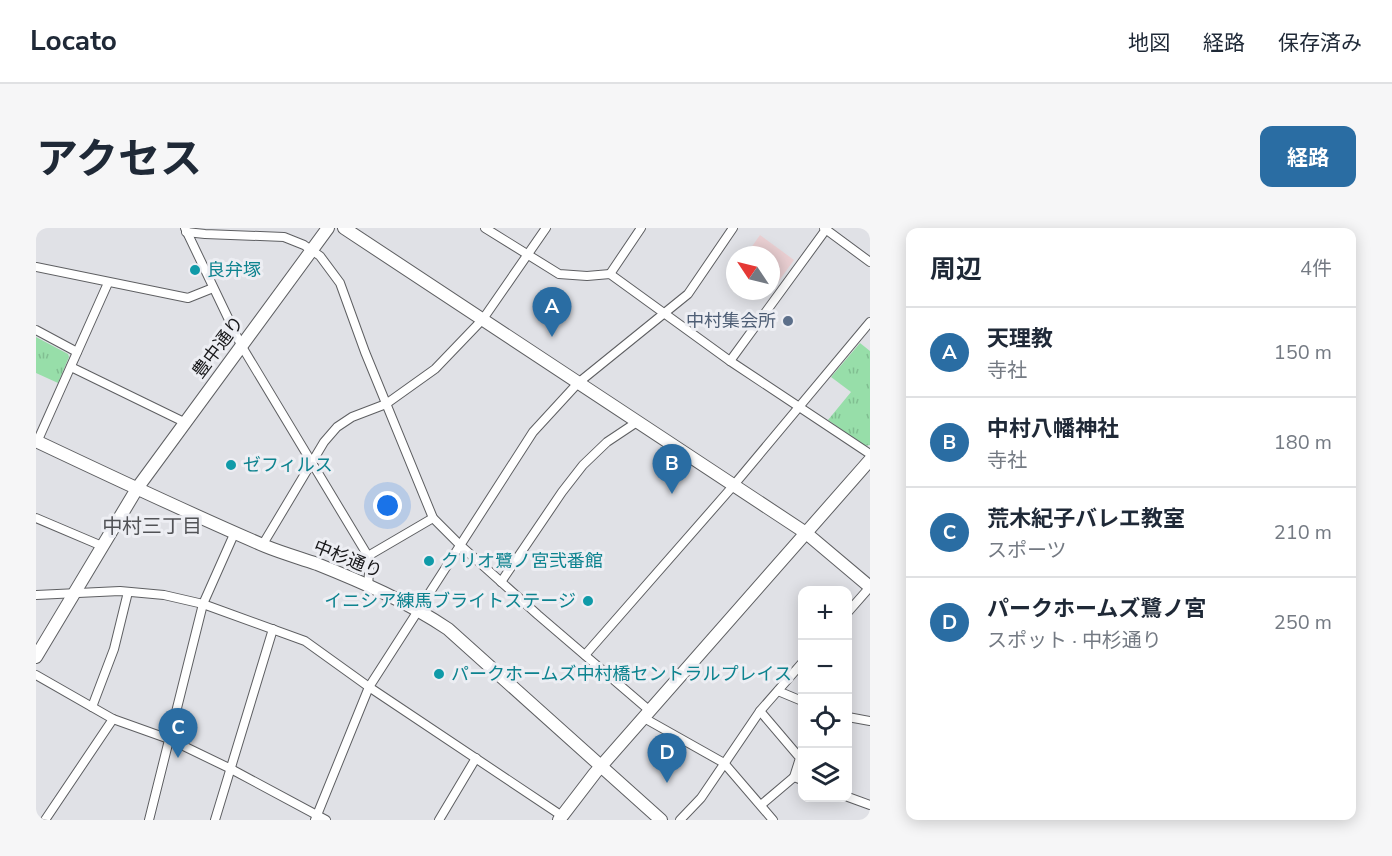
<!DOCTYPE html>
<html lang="ja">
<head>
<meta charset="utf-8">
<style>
  :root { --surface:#fff; --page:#f6f6f7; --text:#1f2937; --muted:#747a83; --line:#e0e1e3; --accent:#2a6da3 }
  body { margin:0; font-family:"Nunito Sans","Noto Sans JP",sans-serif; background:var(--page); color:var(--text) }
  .controls { position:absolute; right:18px; bottom:18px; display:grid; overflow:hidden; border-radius:12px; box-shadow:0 3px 15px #0003 }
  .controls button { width:54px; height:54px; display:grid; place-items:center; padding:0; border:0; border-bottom:2px solid var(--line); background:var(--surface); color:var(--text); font:30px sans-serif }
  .compass { position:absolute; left:690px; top:18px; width:54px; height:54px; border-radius:50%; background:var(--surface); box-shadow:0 3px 15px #0003; rotate:305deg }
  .you { position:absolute; left:352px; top:278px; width:21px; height:21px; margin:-15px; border:4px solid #fff; border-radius:50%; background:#1a73e8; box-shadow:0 0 0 9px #1a73e833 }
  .badge { display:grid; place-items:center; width:39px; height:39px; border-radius:50%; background:var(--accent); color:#fff; font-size:20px; font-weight:700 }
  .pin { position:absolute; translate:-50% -50px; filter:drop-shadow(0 2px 3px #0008) }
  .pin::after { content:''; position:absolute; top:32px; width:21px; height:18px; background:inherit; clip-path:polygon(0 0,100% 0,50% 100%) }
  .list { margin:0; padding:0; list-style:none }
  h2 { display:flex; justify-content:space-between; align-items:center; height:78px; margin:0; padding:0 24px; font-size:26px }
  h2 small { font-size:20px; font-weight:400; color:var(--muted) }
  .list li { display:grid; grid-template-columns:39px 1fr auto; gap:18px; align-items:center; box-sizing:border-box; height:90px; padding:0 24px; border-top:2px solid var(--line) }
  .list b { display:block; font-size:22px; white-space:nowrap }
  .list p { margin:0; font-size:20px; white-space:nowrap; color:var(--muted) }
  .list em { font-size:20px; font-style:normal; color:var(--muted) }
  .icon { flex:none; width:33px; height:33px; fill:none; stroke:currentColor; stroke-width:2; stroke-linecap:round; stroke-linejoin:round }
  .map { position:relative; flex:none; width:834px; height:592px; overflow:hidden; border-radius:12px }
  header { display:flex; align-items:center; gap:36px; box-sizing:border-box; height:84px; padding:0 30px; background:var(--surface); border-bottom:2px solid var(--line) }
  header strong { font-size:28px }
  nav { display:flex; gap:33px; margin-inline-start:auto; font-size:21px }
  .intro { display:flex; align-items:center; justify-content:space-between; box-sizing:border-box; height:144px; padding:0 36px }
  h1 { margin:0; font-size:42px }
  .button { padding:15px 27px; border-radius:12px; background:var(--accent); color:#fff; font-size:21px; font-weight:700 }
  main { display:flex; gap:36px; padding:0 36px }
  aside { flex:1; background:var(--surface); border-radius:12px; box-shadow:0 3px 15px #0003 }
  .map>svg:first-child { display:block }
  .education { fill:#ebd0d3 }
  .park { fill:url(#park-tufts) }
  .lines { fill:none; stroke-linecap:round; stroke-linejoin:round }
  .street-casing { stroke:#5e5f62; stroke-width:10 }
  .secondary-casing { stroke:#5e5f62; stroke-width:14 }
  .street { stroke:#fff; stroke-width:8 }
  .secondary { stroke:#fff; stroke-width:12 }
  .culture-dot { fill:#0f9aa8; stroke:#edeef3; stroke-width:2 }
  .service-dot { fill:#5c6f8a; stroke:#edeef3; stroke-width:2 }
  .labels { text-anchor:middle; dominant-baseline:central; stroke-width:6; stroke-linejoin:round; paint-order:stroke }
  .culture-label { font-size:18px; fill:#0d838f; stroke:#edeef3; text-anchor:start }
  .service-label { font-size:18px; fill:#4e5e75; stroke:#edeef3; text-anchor:end }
  .street-label { font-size:18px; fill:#171719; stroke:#edeef3 }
  .neighbourhood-label { font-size:20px; fill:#515256; stroke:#edeef3 }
</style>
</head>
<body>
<header>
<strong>Locato</strong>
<nav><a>地図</a><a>経路</a><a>保存済み</a></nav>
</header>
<div class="intro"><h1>アクセス</h1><a class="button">経路</a></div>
<main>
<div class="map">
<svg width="834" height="592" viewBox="0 0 834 592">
  <defs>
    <pattern id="park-tufts" width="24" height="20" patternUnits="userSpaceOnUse" patternTransform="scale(1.5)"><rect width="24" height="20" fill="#97dea9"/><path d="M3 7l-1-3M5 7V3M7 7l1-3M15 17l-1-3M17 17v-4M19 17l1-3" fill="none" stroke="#81be91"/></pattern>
  </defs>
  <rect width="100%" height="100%" fill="#e0e1e6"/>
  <!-- education -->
  <polygon class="education" points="724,7 758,32 737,61 735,59 735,27 710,27"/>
  <!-- park -->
  <g class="park">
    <polygon points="0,109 32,126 33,129 22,155 0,145"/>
    <polygon points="824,115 834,123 834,217 829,218 792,192 815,164 795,149"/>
  </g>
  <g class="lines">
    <defs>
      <g id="street">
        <polyline points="149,0 205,117 332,328"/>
        <polyline points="449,0 523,46 551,48 574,46 694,133 834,226"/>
        <polyline points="788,0 834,34"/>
        <polyline points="150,4 169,6 248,9 268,17 284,28 304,55 329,124 397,290 424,317 502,387 614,483"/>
        <polyline points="0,39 152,70 177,60"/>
        <polyline points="574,46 605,0"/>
        <polyline points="0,102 41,124"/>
        <polyline points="694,133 791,0"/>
        <polyline points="35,139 148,194"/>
        <polyline points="1,214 72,55"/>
        <polyline points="0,290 66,318"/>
        <polyline points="227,316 288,214 301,199 316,189 350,176 399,141 447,91 510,0"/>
        <polyline points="465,354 526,264 547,237 571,214 601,194"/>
        <polyline points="332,358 334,331 332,328 397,290"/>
        <polyline points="0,367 84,363 128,367 167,376 269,413 333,459 526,588"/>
        <polyline points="812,384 834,359"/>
        <polyline points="549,427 697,258 834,94"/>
        <polyline points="0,447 77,491 133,511 195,541 290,592"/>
        <polyline points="742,463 766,473"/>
        <polyline points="56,479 78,421 92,364"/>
        <polyline points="724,483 764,530 758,549"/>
        <polyline points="812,489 834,493"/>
        <polyline points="608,490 688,535 737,592"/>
        <polyline points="812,569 834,577"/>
        <polyline points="725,577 758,549 766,552"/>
        <polyline points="9,592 77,491"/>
        <polyline points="113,592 167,376 199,304"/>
        <polyline points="179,592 237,401"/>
        <polyline points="279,592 333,459 497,204 542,155 652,66 697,0"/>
        <polyline points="403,592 440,530"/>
        <polyline points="644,592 665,570 724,483 766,435"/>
      </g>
      <g id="secondary">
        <polyline points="308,0 770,305 834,359"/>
        <path d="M0 213C76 249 152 285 229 318 246 325 264 330 281 336 326 354 372 374 412 401L625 592"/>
        <polyline points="0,429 102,259 292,0"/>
        <polyline points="523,592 559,545 834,232"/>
      </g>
    </defs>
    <!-- street casing -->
    <use href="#street" class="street-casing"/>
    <!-- secondary casing -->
    <use href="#secondary" class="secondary-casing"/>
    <!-- street -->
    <use href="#street" class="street"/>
    <!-- secondary -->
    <use href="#secondary" class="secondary"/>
  </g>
  <!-- markers -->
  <g class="culture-dot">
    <circle cx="159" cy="42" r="6"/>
    <circle cx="195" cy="237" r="6"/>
    <circle cx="393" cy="333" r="6"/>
    <circle cx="552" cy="373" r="6"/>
    <circle cx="403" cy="446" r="6"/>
  </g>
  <circle class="service-dot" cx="752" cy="93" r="6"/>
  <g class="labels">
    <!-- culture labels -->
    <g class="culture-label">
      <text x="171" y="42">良弁塚</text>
      <text x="207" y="237">ゼフィルス</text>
      <text x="405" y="333">クリオ鷺ノ宮弐番館</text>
      <text x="540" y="373" text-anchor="end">イニシア練馬ブライトステージ</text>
      <text x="415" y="446">パークホームズ中村橋セントラルプレイス</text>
    </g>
    <!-- service labels -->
    <g class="service-label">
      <text x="740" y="93">中村集会所</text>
    </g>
    <!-- street labels -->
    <g class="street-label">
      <text transform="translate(182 119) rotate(-53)">豊中通り</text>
      <text transform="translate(312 331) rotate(22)">中杉通り</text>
    </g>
    <!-- neighbourhood labels -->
    <g class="neighbourhood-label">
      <text x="116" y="298">中村三丁目</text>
    </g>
  </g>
</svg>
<div class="controls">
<button>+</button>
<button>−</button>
<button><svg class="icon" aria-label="locate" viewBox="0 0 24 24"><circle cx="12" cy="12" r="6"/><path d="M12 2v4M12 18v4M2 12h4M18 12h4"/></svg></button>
<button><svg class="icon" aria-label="layers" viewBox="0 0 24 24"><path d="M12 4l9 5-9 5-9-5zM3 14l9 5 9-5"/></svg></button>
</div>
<svg class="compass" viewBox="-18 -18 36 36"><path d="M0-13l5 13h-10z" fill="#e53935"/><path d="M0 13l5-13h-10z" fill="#747a83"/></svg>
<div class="you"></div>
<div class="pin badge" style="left:516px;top:109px">A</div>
<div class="pin badge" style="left:636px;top:266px">B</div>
<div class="pin badge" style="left:142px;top:530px">C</div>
<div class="pin badge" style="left:631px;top:555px">D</div>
</div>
<aside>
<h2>周辺<small>4件</small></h2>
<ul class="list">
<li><span class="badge">A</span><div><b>天理教</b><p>寺社</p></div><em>150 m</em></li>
<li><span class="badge">B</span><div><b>中村八幡神社</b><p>寺社</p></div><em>180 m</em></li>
<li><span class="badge">C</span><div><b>荒木紀子バレエ教室</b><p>スポーツ</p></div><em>210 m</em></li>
<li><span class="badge">D</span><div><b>パークホームズ鷺ノ宮</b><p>スポット · 中杉通り</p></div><em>250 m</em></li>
</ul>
</aside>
</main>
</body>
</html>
